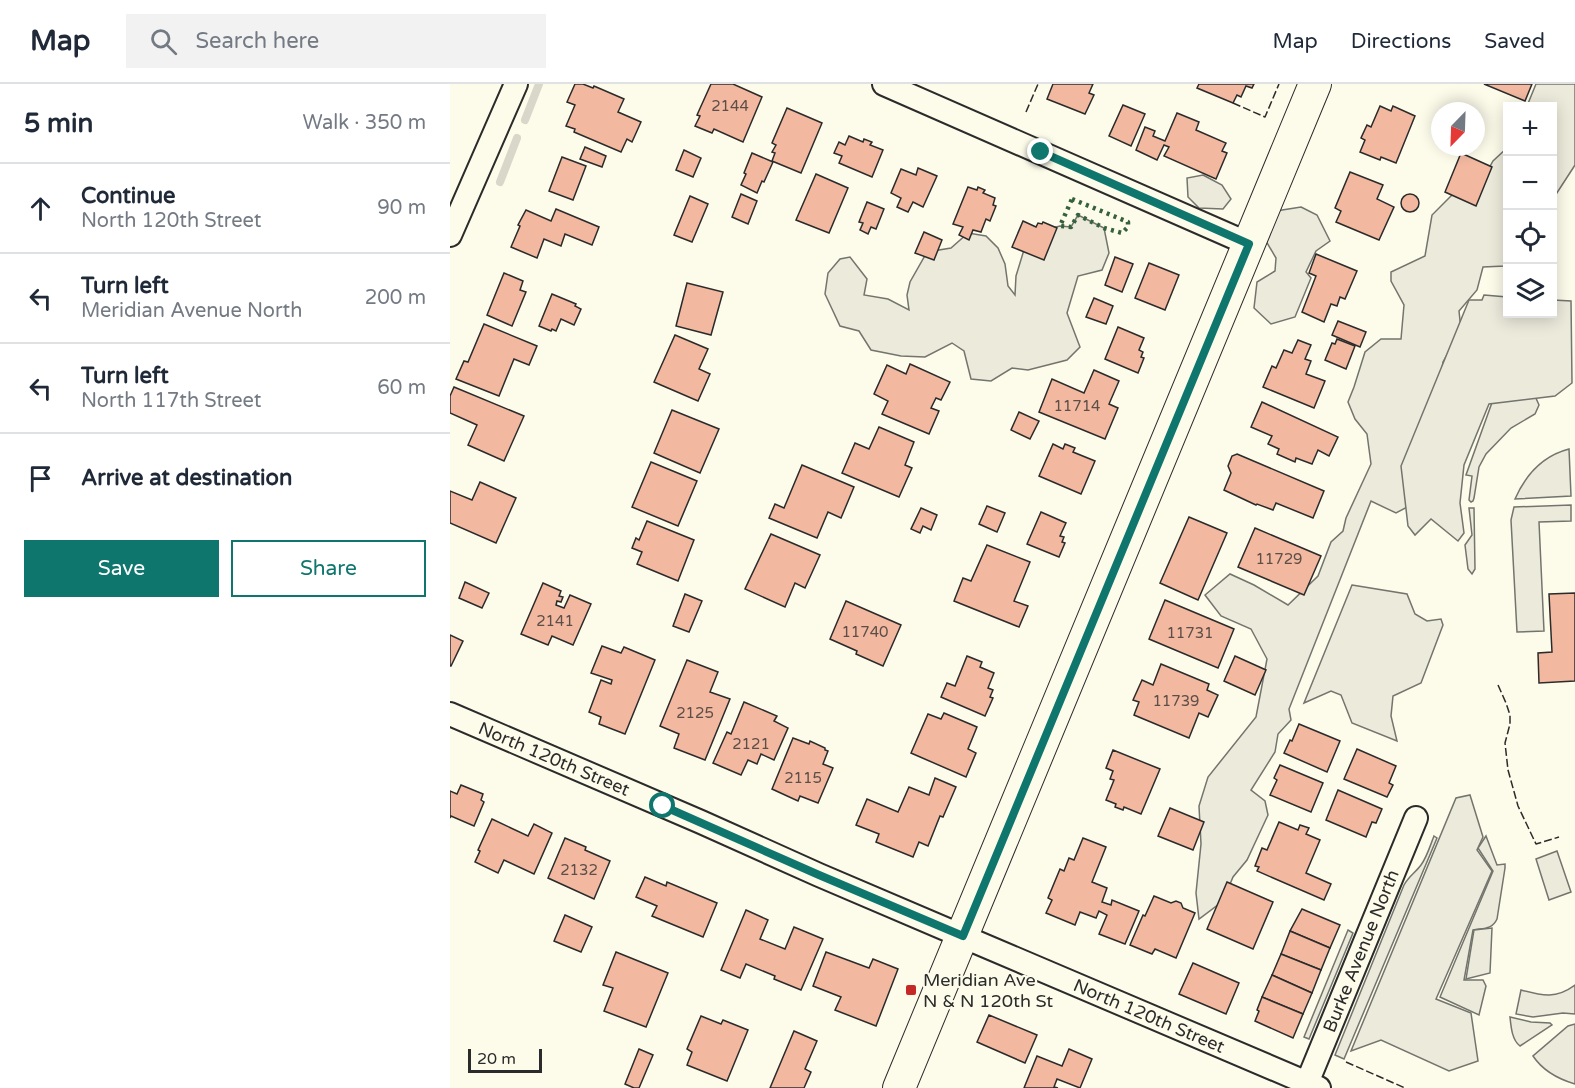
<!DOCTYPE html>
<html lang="en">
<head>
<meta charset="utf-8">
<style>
  :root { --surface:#fff; --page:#f2f2f3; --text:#1f2937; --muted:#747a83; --line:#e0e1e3; --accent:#0f766e }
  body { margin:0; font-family:"Varela Round",sans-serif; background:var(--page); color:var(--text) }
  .controls { position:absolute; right:18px; top:18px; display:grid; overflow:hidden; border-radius:0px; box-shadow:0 3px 15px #0003 }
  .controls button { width:54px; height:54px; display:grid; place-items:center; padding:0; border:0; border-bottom:2px solid var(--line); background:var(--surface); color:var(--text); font:30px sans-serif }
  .compass { position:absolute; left:981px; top:18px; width:54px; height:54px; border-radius:50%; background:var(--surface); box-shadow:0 3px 15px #0003; rotate:203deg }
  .scale { position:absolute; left:18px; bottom:15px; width:74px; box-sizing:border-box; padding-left:6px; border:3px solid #2b2b2b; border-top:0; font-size:16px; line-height:21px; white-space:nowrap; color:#2b2b2b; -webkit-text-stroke:4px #fdfbea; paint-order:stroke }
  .stop { position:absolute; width:18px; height:18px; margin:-14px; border:4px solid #0f766e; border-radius:50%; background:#fff }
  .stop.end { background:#0f766e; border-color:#fff; box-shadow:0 2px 6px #0008 }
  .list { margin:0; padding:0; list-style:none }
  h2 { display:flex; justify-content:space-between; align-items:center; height:78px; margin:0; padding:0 24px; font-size:26px }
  h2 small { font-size:20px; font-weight:400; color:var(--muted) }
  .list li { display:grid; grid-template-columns:39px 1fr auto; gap:18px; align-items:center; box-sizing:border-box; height:90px; padding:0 24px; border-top:2px solid var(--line) }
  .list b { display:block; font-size:22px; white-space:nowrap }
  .list p { margin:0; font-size:20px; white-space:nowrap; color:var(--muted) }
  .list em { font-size:20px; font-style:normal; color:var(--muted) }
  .actions { display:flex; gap:12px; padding:18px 24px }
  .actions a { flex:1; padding:14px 0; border:2px solid var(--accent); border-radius:0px; text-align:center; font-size:21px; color:var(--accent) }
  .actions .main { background:var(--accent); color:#fff }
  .icon { flex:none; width:33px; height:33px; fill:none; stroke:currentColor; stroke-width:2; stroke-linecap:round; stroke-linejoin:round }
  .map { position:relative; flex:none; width:1125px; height:1004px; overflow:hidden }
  header { display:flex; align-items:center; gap:36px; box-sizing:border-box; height:84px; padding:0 30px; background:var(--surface); border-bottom:2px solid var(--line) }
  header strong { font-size:28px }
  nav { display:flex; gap:33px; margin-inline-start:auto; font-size:21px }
  .search { width:420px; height:54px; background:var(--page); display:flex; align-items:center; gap:15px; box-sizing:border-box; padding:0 21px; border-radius:0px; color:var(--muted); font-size:22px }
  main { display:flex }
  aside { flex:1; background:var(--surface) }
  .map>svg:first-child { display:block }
  .green { fill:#ecebdb; stroke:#74746e; stroke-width:1.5 }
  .parking { fill:#eceadb; stroke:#74746e; stroke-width:1.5 }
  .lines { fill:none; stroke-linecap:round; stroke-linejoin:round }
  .stream { stroke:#d8d7c9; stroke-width:8 }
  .building { fill:#f2b8a0; stroke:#2b2b2b; stroke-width:1.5 }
  .street-casing { stroke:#2b2b2b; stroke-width:26 }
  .secondary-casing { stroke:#2b2b2b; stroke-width:34 }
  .street { stroke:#fdfbea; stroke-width:22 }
  .secondary { stroke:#fdfbea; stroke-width:32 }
  .hedge { stroke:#34623c; stroke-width:4.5; stroke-dasharray:3 4.5; stroke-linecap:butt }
  .fence { stroke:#2b2b2b; stroke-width:1.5; stroke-dasharray:8 3; stroke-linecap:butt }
  .route { stroke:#0f766e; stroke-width:8 }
  .poi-dot { fill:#c62828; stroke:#fdfbea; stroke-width:2 }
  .labels { text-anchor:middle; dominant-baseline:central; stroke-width:4.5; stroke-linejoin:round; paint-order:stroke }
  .number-label { font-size:15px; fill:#5d4e48 }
  .street-label { font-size:18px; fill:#2b2b2b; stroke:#fdfbea }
  .poi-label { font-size:18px; fill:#2b2b2b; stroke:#fdfbea; text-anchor:start }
</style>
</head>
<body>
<header>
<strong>Map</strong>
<div class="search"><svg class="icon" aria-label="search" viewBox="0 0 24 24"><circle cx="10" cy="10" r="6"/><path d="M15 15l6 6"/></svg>Search here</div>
<nav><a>Map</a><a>Directions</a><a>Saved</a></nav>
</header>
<main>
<aside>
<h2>5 min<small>Walk · 350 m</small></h2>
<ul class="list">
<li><svg class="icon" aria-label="ahead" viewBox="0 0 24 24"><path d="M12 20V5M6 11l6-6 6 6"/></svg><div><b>Continue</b><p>North 120th Street</p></div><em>90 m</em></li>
<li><svg class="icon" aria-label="left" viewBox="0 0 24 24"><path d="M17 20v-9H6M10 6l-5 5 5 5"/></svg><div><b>Turn left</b><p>Meridian Avenue North</p></div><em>200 m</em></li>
<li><svg class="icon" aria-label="left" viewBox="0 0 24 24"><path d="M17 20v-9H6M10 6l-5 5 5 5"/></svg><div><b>Turn left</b><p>North 117th Street</p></div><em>60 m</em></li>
<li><svg class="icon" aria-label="arrive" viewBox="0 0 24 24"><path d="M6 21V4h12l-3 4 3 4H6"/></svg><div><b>Arrive at destination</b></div></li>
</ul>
<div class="actions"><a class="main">Save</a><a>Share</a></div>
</aside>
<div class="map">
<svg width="1125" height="1004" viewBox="0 0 1125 1004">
  <rect width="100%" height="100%" fill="#fdfbea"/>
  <!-- green -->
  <g class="green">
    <polygon points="1086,0 1125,0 1125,81 1103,115 1102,22 1077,22"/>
    <polygon points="1057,64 1057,180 1055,182 1033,183 1027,206 1009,227 1011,246 993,278 987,320 961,421 946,429 921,417 839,625 841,636 828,650 825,668 801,706 815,717 818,731 797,776 783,793 773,817 749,835 746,809 751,760 749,722 758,693 806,633 817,575 801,545 771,532 755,511 780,490 804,501 838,521 868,492 881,458 893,447 896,434 921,380 917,350 905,335 898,318 904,303 915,268 931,255 951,255 954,221 941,197 941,188 975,172 982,131 1008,105 1029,102 1043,77"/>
    <polygon points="753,91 772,101 781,115 773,125 749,124 738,113 737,94"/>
    <polygon points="851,123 867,131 880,157 866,167 856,188 861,194 845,233 821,240 804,224 807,198 825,187 826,174 813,152 826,127"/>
    <polygon points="628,131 654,144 659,169 652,186 628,192 617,229 630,263 617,276 578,286 562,284 541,297 521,295 514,267 502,259 475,273 451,272 421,266 409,247 390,242 375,210 378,189 390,175 400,173 417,195 414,211 438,215 459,226 457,211 460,198 477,168 501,164 518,149 536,152 548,164 555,180 558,202 565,211 566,192 577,156 590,147 610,142 621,143"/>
    <polygon points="1085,312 1089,321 1085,330 1061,344 1036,370 1029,383 1024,414 1023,417 1021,418 1019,416 1022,392 1016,391 1044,313"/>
    <path d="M1119 365 1121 412 1065 415C1076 390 1092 372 1119 365Z"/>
    <polygon points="1121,421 1121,437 1089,438 1094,547 1067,548 1061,436 1064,423"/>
    <polygon points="1019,424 1024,424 1025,485 1022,490 1018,485 1015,461 1022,451"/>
    <path d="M984 752 987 754 894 975 885 971 954 801C959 792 966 788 971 781 977 773 980 762 984 752Z"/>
    <path d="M1036 752 1047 781 1055 780V784L1047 835C1042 846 1033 844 1023 846L1014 896H1033L1036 902 1029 931 990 913 1043 787 1028 764Z"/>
    <polygon points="898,846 903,849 859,955 854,953"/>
    <path d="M1125 901V930L1113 929 1083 933 1066 930 1071 906C1093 912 1106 915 1125 901Z"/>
    <path d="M1060 933 1081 938 1100 939 1102 941 1070 962C1062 956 1061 943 1060 933Z"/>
    <path d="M1125 940V1000C1108 995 1093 987 1083 972L1118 942Z"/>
  </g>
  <!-- parking -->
  <g class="parking">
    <polygon points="1034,211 1057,213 1058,230 1102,230 1103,216 1121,217 1122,299 1105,312 1039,320 1014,381 1010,419 1014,449 1008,457 981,435 965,451 958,442 951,382 1019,216 1032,216"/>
    <polygon points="902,501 957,510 965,530 977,537 991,535 993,541 971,599 943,612 941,632 947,657 902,639 891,611 881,607 854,619"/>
    <polygon points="1020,711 1033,753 1027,766 1042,787 986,915 1021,929 1028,977 999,987 931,956 901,967 1006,714"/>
    <polygon points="1107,767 1121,808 1099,816 1086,775"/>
    <polygon points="1042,844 1040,889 1016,895 1024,846"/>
  </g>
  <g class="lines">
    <!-- stream -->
    <g class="stream">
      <polyline points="75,36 89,0"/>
      <polyline points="50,98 67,54"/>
    </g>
  </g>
  <!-- building -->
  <g class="building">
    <polygon points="125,0 133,0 143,4 144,2 174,15 168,28 191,38 182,58 177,55 171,68 124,48 125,45 116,42 125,21 117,18"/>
    <polygon points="261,0 283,0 312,13 293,58 264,45 262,49 245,42 250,32 247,31"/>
    <polygon points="603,0 643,0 639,9 644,11 635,30 597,15"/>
    <polygon points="749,0 804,0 802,4 796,2 791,13 787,11 783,19 747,4"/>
    <polygon points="1034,0 1082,0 1075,17"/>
    <polygon points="673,21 695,30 681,62 659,52"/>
    <polygon points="930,22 941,27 943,22 965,32 946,79 931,73 930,76 910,68 915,56 911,54 917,41 921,43"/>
    <polygon points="337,24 372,39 351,89 322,77 325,69 322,68 326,61 322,59"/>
    <polygon points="727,29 749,38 746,46 776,59 772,67 777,69 766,95 714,72 719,63 714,61 707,76 686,66 695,43 705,47 703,52 715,57"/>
    <polygon points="399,52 413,58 414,55 422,58 420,61 433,66 422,93 389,79 392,72 384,69 389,58 395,61"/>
    <polygon points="135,63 156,72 152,83 130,75"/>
    <polygon points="234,66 251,74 243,93 226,86"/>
    <polygon points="302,69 323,78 314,98 312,97 307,109 291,101 296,90 294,89"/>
    <polygon points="1011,69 1042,83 1026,122 995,108"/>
    <polygon points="112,73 136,82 123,116 99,107"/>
    <polygon points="468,84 487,92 473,123 463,118 458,128 447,123 451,114 441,109 451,85 466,91"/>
    <polygon points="900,88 933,101 927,115 944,123 929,156 886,138 891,127 885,124"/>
    <polygon points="366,90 398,104 379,149 346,136"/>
    <polygon points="518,103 527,106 528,103 535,106 533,109 545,114 543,121 546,122 540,137 536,135 531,148 523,146 519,156 509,151 513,143 503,140"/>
    <circle cx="960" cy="119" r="9"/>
    <polygon points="291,110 307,117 298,140 282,133"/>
    <polygon points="240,112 258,120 242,158 224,151"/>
    <polygon points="417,118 434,125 426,145 421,143 418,150 410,146 413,139 409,138"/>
    <polygon points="106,125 149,143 142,161 115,150 111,162 94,155 87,174 61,163 70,142 68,141 76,126 101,137"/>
    <polygon points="573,137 586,143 588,139 592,140 593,138 607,144 594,176 562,163"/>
    <polygon points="474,148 492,156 484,176 465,169"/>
    <polygon points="866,170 907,187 895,215 890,213 887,222 881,220 874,238 852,228 866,192 859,189"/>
    <polygon points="665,173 683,180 672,208 655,201"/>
    <polygon points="699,179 729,191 715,226 685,214"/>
    <polygon points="54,189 73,197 70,206 76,208 62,242 37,231"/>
    <polygon points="237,199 273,208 261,251 226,242"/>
    <polygon points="102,210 126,220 125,222 131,225 124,241 111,235 106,247 102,245 101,247 89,242"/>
    <polygon points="644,214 663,222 656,240 636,233"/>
    <polygon points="888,237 916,248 910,263 882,251"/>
    <polygon points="34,240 87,262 79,281 64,275 49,312 6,295 14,277 18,278"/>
    <polygon points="668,243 694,254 689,266 693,268 691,273 694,274 688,289 655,275"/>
    <polygon points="225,251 258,265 249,285 260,290 248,317 204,298"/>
    <polygon points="887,255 905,262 896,285 875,276 882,259 885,260"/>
    <polygon points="848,256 861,261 855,275 861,277 856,290 875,297 864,324 813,303 822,282 826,284 834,266 842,269"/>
    <polygon points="460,280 500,298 491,316 486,314 481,324 489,327 479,350 432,330 438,317 424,310 437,281 456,290"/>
    <polygon points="644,286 669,297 659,320 668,324 655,355 589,328 602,295 634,309"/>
    <polygon points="4,303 74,332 54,377 18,361 27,341 0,329 0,312"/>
    <polygon points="812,318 888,353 879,372 868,366 862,380 846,374 845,378 827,370 829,365 818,360 822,352 801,343"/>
    <polygon points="222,326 269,345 250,389 204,369"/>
    <polygon points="569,328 589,337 580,355 561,346"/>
    <polygon points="429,343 464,358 455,381 462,384 449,413 392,389 405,359 419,365"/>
    <polygon points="603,360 613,365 615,360 625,364 623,368 645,377 631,410 589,392"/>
    <polygon points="787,370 874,407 863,434 826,419 823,426 807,420 806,421 774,406 781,389 778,382 782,372"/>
    <polygon points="201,378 247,397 228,442 182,423"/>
    <polygon points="352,381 404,403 391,434 378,428 367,454 319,434 325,420 334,424"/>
    <polygon points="30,398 66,414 46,459 0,439 0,407 22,416"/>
    <polygon points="537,422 555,429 547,448 529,440"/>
    <polygon points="471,424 487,431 481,446 473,442 470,449 461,445"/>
    <polygon points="591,428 616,439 610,452 614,453 612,458 615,459 609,473 577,460"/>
    <polygon points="739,433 777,449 748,516 710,499"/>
    <polygon points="197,437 244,456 228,497 187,480 192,468 182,464 186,454 189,456"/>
    <polygon points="805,444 871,472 854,511 788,483"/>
    <polygon points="321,450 370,471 355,504 345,499 335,523 295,505"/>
    <polygon points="537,461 580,478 564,517 578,522 569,543 504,517 513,494 521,497"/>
    <polygon points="15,498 39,509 32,524 9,514"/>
    <polygon points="93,499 111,507 109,512 113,513 111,518 107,517 106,521 114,524 120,511 141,520 123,561 102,552 98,561 71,550"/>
    <polygon points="1125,509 1125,597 1089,599 1088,569 1102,568 1099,510"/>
    <polygon points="235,510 252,517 239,548 223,542"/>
    <polygon points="715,516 784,545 768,584 699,555"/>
    <polygon points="396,517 451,541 433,582 406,570 407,567 380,555"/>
    <polygon points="0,551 13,557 1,582 0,582"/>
    <polygon points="152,562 171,569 174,563 205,576 175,650 149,640 151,633 139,628 151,596 161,600 162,596 141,589"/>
    <polygon points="517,572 532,578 530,583 544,589 538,604 543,606 540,613 543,614 535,632 491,613 497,599 505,602"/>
    <polygon points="785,572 816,586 805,611 774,597"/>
    <polygon points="237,576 268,588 260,608 280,615 255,676 224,664 229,650 210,642"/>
    <polygon points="711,580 759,600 757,606 768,611 758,633 749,629 739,654 684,631 689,618 683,616 692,596 703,601"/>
    <polygon points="294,618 327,632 324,637 338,644 324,676 311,670 307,680 298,676 291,691 263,679 277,648 281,650"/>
    <polygon points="494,629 527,643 518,665 526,669 516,693 461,669 478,630 491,635"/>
    <polygon points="849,640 890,657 877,688 834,669 840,656 842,657"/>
    <polygon points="343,654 359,660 360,657 375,664 375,666 378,667 373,680 383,684 368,719 350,712 348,717 322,705"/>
    <polygon points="907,665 946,682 939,699 943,701 937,713 894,695"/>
    <polygon points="663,666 710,685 691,730 674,723 673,726 665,723 666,720 656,716 664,696 660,695 663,687 656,684"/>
    <polygon points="830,681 873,699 861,728 820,711 827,696 824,694"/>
    <polygon points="485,694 506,703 493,733 490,732 478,762 469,758 463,773 426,758 429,750 406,741 417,715 448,728 459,703 479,711"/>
    <polygon points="11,701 33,710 31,716 34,718 24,742 1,732 0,734 0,707 7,710"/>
    <polygon points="888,706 932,725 926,739 922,738 916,753 876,736"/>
    <polygon points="720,724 754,738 743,766 708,752"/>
    <polygon points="42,735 78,752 84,740 102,749 84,790 54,776 48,789 25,778 30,767 28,766"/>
    <polygon points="829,738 848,746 850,741 859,744 856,750 870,756 856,789 881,800 874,816 807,787 809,783 805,782 812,764 817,766"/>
    <polygon points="115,754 136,763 135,766 160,777 144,815 98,794"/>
    <polygon points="633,754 656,763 642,798 657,804 652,818 661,821 662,816 689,827 675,860 649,850 657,831 649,827 646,834 630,828 625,841 596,829 602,816 598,814 610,785 614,787 619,774 624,776"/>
    <polygon points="195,793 216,802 217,798 267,819 253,853 202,832 207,822 186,813"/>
    <polygon points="777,798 823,818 803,865 757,845"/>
    <polygon points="704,812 721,819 726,817 731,819 733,824 745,829 726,874 705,865 702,870 680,861 693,831 695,832"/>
    <polygon points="852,825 890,841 880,864 840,847"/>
    <polygon points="296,826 318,836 310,855 335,865 344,843 373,855 351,906 324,895 325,892 296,880 290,894 271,886"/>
    <polygon points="115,831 142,843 131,868 104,857"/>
    <polygon points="840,847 880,864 871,886 831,870"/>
    <polygon points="166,868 218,889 196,943 154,927 163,904 153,901"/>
    <polygon points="376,868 419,884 423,875 448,885 426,942 385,926 391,913 363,902"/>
    <polygon points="831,870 871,886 862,909 822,891"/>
    <polygon points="743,879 789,899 776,930 729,910"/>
    <polygon points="822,891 862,909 853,930 812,913"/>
    <polygon points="812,913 853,930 843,954 805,937 809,927 807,926"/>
    <polygon points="539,931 587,951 575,979 527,958"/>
    <polygon points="251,932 271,940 273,936 298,946 277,997 237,981 242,968 237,965"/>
    <polygon points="344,947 367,957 355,985 361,988 354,1004 320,1004"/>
    <polygon points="189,965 203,971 189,1004 184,1004 175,1000"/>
    <polygon points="619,965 642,975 630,1004 607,995 604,1003 608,1004 574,1004 587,972 612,982"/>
  </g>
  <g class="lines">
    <defs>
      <g id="street">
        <polyline points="434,0 799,160"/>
        <polyline points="0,151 66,0"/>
        <polyline points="0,630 251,738 369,791 533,861 869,1004"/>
        <polyline points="857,999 966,734"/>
      </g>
      <polyline id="secondary" points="449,1004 865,0"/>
    </defs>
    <!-- street casing -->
    <use href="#street" class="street-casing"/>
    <!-- secondary casing -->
    <use href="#secondary" class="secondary-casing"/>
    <!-- street -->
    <use href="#street" class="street"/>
    <!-- secondary -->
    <use href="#secondary" class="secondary"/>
    <!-- hedge -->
    <polygon class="hedge" points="622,115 678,138 678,143 672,149 654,144 628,131 621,143 610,142"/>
    <!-- fence -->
    <g class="fence">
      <polyline points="783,19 815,33 829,0"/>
      <polyline points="576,28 588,0"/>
      <polyline points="1048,601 1056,619 1060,631 1060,640 1055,659 1058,686 1068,722 1086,760 1109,753"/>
      <polyline points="896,978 955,1004"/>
    </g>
  </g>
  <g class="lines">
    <!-- route -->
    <polyline class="route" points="213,722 369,791 513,852 799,160 591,68"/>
  </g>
  <!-- markers -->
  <rect class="poi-dot" x="455" y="900" width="12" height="12" rx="3"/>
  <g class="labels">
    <!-- number labels -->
    <g class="number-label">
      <text x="280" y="22">2144</text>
      <text x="627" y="322">11714</text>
      <text x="829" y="475">11729</text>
      <text x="105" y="537">2141</text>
      <text x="415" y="548">11740</text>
      <text x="740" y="549">11731</text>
      <text x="726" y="617">11739</text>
      <text x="245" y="629">2125</text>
      <text x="301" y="660">2121</text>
      <text x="353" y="694">2115</text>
      <text x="129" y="786">2132</text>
    </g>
    <!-- street labels -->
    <g class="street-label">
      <text transform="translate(104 675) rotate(23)">North 120th Street</text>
      <text transform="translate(911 867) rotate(-68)">Burke Avenue North</text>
      <text transform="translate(699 932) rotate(23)">North 120th Street</text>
    </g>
    <!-- poi labels -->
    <g class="poi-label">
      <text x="473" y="896">Meridian Ave<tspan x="473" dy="21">N &amp; N 120th St</tspan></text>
    </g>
  </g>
</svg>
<div class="controls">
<button>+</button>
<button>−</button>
<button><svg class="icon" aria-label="locate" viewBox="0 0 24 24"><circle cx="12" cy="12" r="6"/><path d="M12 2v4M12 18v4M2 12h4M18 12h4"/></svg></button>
<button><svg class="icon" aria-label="layers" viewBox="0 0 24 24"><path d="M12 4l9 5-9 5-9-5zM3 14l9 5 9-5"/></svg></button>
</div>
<svg class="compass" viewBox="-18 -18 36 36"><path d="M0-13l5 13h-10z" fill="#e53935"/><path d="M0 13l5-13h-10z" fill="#747a83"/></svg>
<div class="scale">20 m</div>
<div class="stop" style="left:213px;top:722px"></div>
<div class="stop end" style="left:591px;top:68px"></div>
</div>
</main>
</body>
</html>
